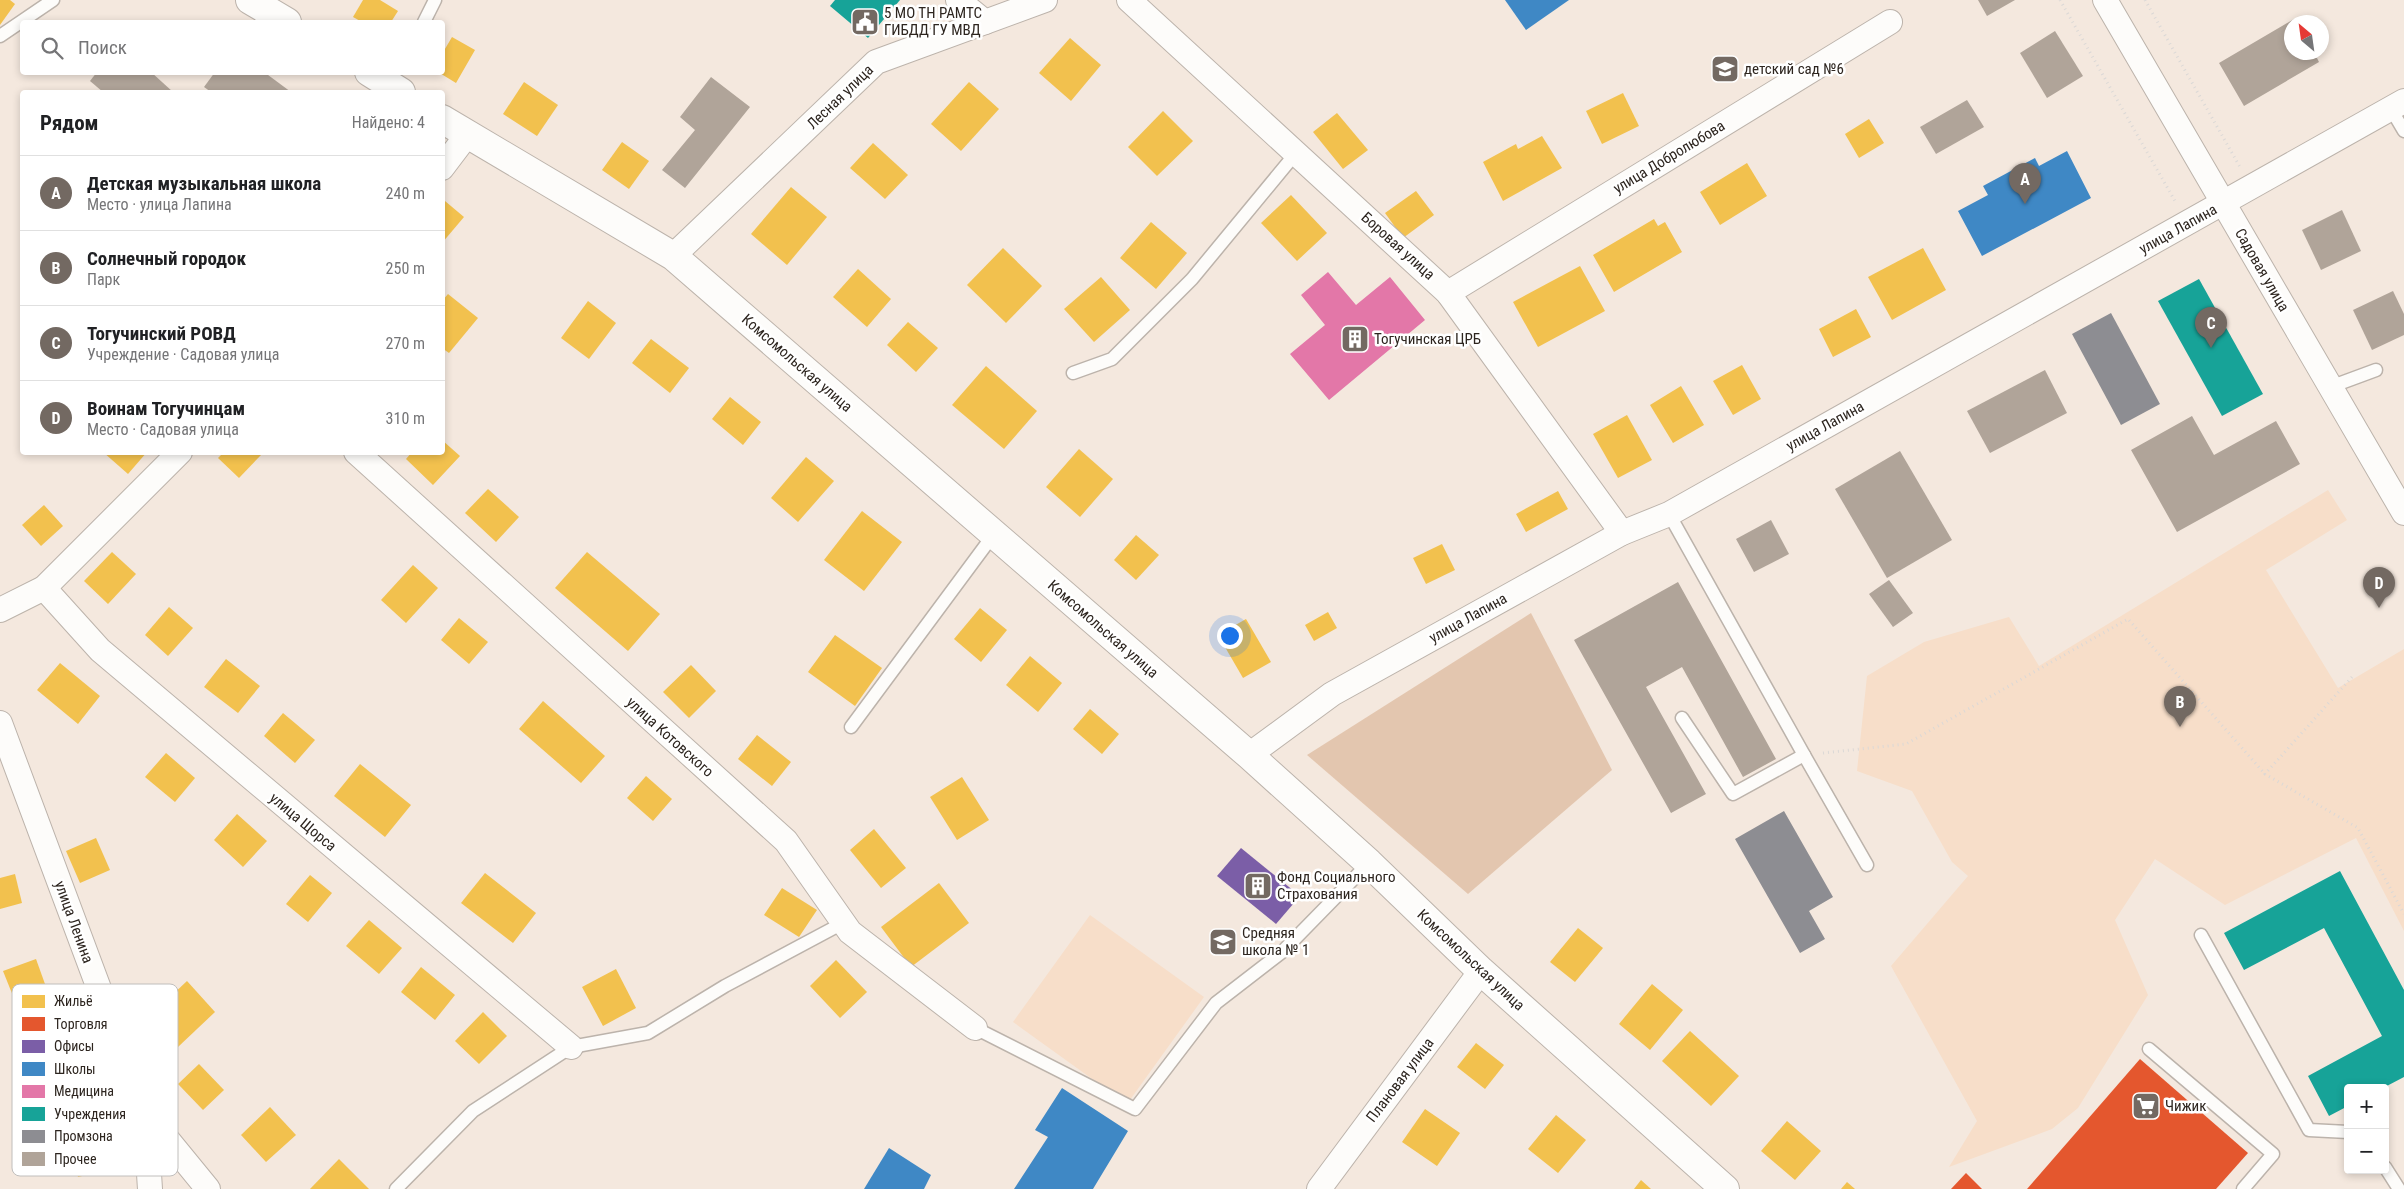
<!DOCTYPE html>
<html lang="ru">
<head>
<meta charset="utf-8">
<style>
  :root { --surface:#fff; --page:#f6f6f6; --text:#202124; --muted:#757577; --line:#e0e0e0; --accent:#736962 }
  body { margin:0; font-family:"Roboto Condensed",sans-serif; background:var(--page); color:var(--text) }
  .controls { position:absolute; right:15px; bottom:15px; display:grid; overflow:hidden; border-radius:5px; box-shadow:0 2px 8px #0003 }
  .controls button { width:45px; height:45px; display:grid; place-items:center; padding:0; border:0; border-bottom:1px solid var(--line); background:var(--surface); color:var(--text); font:25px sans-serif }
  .compass { position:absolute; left:2284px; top:15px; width:45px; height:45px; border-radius:50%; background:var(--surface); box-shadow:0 2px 8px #0003; rotate:331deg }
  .you { position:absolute; left:1229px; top:635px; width:18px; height:18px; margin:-12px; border:4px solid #fff; border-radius:50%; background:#1a73e8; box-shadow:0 0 0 8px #1a73e833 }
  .badge { display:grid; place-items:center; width:32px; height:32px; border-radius:50%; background:var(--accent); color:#fff; font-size:16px; font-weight:700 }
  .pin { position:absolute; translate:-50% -41px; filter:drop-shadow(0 1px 2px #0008) }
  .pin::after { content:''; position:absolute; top:26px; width:18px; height:15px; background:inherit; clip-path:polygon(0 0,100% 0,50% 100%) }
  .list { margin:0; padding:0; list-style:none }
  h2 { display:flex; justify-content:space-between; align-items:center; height:65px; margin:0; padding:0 20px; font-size:21px }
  h2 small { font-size:16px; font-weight:400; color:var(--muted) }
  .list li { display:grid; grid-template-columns:32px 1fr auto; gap:15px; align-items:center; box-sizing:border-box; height:75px; padding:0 20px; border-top:1px solid var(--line) }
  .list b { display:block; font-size:19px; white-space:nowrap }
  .list p { margin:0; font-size:16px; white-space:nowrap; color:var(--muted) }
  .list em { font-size:16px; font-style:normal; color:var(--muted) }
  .icon { flex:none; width:28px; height:28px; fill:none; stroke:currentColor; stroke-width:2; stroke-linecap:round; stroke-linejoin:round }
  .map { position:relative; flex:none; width:2404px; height:1189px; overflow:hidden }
  .search { position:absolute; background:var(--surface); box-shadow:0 2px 8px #0003; left:20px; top:20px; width:425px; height:55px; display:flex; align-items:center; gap:12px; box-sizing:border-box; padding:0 18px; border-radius:5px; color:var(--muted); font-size:19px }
  .panel { position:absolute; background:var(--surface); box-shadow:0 2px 8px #0003; left:20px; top:90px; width:425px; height:365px; border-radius:5px }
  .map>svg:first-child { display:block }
  .green { fill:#f7dec9 }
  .forest { fill:#e3c6af }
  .homes { fill:#f2c14e }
  .shops { fill:#e4572e }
  .offices { fill:#7b5ea7 }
  .schools { fill:#3f88c5 }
  .health { fill:#e377a8 }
  .public { fill:#17a398 }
  .industry { fill:#8d8d92 }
  .building { fill:#b0a499 }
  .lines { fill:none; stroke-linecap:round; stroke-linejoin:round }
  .service-casing { stroke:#bcb3ab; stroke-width:15 }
  .minor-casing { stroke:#bcb3ab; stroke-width:26 }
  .secondary-casing { stroke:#bcb3ab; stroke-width:30 }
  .path { stroke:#dbd8d6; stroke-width:3; stroke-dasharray:1 4; stroke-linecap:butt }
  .service { stroke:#fdfcfa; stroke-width:12 }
  .minor { stroke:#fdfcfa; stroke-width:24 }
  .secondary { stroke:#fdfcfa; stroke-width:28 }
  .labels { text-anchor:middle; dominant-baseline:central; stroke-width:5; stroke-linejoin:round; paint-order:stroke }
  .poi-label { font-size:15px; fill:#2d251f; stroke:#fff; text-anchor:start }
  .street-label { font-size:15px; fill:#2d251f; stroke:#fff }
  .key { fill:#fff; stroke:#c0bebc; stroke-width:1 }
  .key-label { font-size:14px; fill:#2d251f }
</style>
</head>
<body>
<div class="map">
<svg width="2404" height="1189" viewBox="0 0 2404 1189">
  <rect width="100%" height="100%" fill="#f4e8de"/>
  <!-- green -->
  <g class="green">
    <polygon points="2328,490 2347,520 2266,570 2338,688 2404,649 2404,931 2356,838 2225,905 2155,859 2115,920 2148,995 2078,1108 2052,1129 1949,1167 1977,1121 1891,966 1968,876 1952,862 1912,791 1857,771 1867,676 1924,642 2009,617 2039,666"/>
    <polygon points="1090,915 1204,997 1127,1104 1013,1022"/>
  </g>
  <!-- forest -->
  <polygon class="forest" points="1531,613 1612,770 1468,894 1307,755"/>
  <!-- homes -->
  <g class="homes">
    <polygon points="0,0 10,0 15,4 0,25"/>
    <polygon points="363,0 380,0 398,11 391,22 362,22 353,17"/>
    <polygon points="452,37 475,50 456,83 438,72 442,72 442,54"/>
    <polygon points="1070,38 1101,65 1071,101 1039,73"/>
    <polygon points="524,82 558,105 537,136 503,114"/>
    <polygon points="969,82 999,109 961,151 931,124"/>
    <polygon points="1623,93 1639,126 1602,144 1586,111"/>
    <polygon points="1163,111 1193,141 1157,176 1128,147"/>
    <polygon points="1337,113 1368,150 1343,169 1313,132"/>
    <polygon points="1869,119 1884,143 1859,158 1845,134"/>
    <polygon points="1542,136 1562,168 1503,201 1483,162 1516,144 1518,149"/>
    <polygon points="622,142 649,161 629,189 602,170"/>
    <polygon points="873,143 908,175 885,199 850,168"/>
    <polygon points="1747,163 1767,196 1720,225 1700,192"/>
    <polygon points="791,187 827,217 787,265 751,234"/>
    <polygon points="1416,191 1434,215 1403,238 1385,213"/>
    <polygon points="1291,195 1327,233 1297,261 1261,223"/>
    <polygon points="445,201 464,217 442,243 442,204"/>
    <polygon points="1654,219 1658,226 1665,222 1682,252 1614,292 1593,255"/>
    <polygon points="1151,222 1187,253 1156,289 1120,258"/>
    <polygon points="1003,248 1042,286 1006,323 967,285"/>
    <polygon points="1923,248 1946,290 1892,320 1868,277"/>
    <polygon points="1580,266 1605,311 1538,347 1513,302"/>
    <polygon points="858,269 891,299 867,327 833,297"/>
    <polygon points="1101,277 1130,310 1094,342 1064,309"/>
    <polygon points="448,294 478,318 449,353 442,348 442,301"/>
    <polygon points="588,301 616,323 589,359 561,338"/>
    <polygon points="1856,309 1871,337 1833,357 1819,329"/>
    <polygon points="908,322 938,348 916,372 887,345"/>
    <polygon points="651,339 689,368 670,393 632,363"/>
    <polygon points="1742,365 1761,399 1733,415 1713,381"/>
    <polygon points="986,366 1037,411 1004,449 952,405"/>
    <polygon points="1681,386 1704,425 1673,443 1650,405"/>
    <polygon points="730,397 761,422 743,445 712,419"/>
    <polygon points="1627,415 1652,460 1618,478 1593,434"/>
    <polygon points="442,440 460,456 433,485 406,459 412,452 442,452"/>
    <polygon points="1079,449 1113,479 1080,517 1046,487"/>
    <polygon points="103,452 147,452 128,474"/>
    <polygon points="224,452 259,452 261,455 239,478 218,458"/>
    <polygon points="806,457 834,481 798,522 771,498"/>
    <polygon points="488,489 519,517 496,542 465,513"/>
    <polygon points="1558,491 1568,509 1526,532 1516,514"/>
    <polygon points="44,505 63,526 41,546 22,525"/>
    <polygon points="862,511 902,542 864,591 824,560"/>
    <polygon points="1136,535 1159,555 1136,580 1114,560"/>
    <polygon points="1442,544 1455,570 1426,584 1413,558"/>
    <polygon points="112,552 136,574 108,604 84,581"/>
    <polygon points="587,552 660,614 628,651 555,588"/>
    <polygon points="413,565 438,588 406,623 381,600"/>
    <polygon points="169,607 193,628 168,656 145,635"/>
    <polygon points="980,608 1007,630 981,662 954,639"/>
    <polygon points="1328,612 1337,628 1314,641 1305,625"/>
    <polygon points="459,618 488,642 469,664 441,640"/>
    <polygon points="1246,619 1271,662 1243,678 1218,635"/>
    <polygon points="835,635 882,668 855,706 808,672"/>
    <polygon points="1030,656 1062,683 1038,712 1006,685"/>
    <polygon points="226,659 260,686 238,713 204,687"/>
    <polygon points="60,663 100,696 78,724 37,690"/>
    <polygon points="691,665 716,691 689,718 663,692"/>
    <polygon points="543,701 605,756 581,783 519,729"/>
    <polygon points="1090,709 1119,734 1102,754 1073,729"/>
    <polygon points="283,713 315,740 295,763 264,736"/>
    <polygon points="757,735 791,762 772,786 738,759"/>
    <polygon points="166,753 195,778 175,802 145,777"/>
    <polygon points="360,764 411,805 385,837 334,796"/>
    <polygon points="646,776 672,799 653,821 627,798"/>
    <polygon points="962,777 989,820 957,840 930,797"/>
    <polygon points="237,814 267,841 243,867 214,840"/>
    <polygon points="874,829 906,868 881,888 850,850"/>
    <polygon points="96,838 110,870 80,883 66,851"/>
    <polygon points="485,873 536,913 513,943 461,903"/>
    <polygon points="15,874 22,903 0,909 0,878"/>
    <polygon points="310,875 332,893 308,922 286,904"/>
    <polygon points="939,883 969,923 911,967 881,927"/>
    <polygon points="782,888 817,910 799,937 764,915"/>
    <polygon points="369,920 402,948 379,974 346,946"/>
    <polygon points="1578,928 1603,948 1575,982 1550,962"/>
    <polygon points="36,959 45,984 13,996 3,971"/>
    <polygon points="836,960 867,992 840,1018 810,986"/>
    <polygon points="421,967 455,995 435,1020 401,992"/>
    <polygon points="616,969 636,1008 603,1026 582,987"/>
    <polygon points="187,981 215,1012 178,1047 150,1016"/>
    <polygon points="1652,984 1683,1010 1650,1050 1619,1024"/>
    <polygon points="483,1012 507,1036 479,1064 455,1041"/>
    <polygon points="1690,1031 1739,1076 1711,1106 1662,1061"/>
    <polygon points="1476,1043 1504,1065 1485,1089 1457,1067"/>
    <polygon points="199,1064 224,1090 203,1110 178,1084"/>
    <polygon points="270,1107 296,1135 266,1162 241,1135"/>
    <polygon points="1425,1109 1460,1133 1437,1166 1402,1142"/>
    <polygon points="1556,1115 1586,1140 1558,1173 1528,1149"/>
    <polygon points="1787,1121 1821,1151 1795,1180 1761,1151"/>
    <polygon points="104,1134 112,1169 78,1177 70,1142"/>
    <polygon points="339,1159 369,1189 310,1189"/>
    <polygon points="1641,1180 1651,1189 1634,1189"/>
    <polygon points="1847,1182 1855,1189 1841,1189"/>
  </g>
  <!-- shops -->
  <g class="shops">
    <polygon points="2140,1059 2248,1153 2216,1189 2027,1189"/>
    <polygon points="1966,1173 1982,1189 1951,1189"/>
  </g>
  <!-- offices -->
  <polygon class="offices" points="1241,848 1300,896 1276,924 1217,876"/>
  <!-- schools -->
  <g class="schools">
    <polygon points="1505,0 1569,0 1526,30"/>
    <polygon points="2067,151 2091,198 1982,256 1958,211 1988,195 1983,186 2035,158 2039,166"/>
    <polygon points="1062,1088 1128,1131 1093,1189 1014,1189 1048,1137 1035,1130"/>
    <polygon points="889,1148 931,1175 924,1189 864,1189"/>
  </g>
  <!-- health -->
  <polygon class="health" points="1328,272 1356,305 1390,277 1425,320 1329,400 1290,354 1325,325 1301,295"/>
  <!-- public -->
  <g class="public">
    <polygon points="835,0 900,0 868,38 830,6"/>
    <polygon points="2199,279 2263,394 2222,416 2158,301"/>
    <polygon points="2340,871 2404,990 2404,1077 2383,1088 2348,1088 2348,1106 2329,1116 2308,1076 2382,1036 2324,928 2244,970 2224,933"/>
  </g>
  <!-- industry -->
  <g class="industry">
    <polygon points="2111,313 2160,404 2121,425 2072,334"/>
    <polygon points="1784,811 1833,897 1809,911 1825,939 1800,953 1735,839"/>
  </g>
  <!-- building -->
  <g class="building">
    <polygon points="1978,0 2015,0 1987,16"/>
    <polygon points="2294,19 2296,22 2292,22 2292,52 2314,52 2319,62 2244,106 2219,63"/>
    <polygon points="2055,31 2083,76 2047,98 2020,53"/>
    <polygon points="97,72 151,72 173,92 103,92 90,81"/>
    <polygon points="215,72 264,72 291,92 211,92 204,87"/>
    <polygon points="711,77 750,107 685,188 662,170 695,130 680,117"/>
    <polygon points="1967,100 1984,127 1936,154 1920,127"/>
    <polygon points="2342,210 2361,251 2321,270 2302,230"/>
    <polygon points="2393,291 2404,314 2404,335 2372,350 2353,310"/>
    <polygon points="2045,370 2067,413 1990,453 1967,411"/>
    <polygon points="2192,416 2214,455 2276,421 2300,464 2177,532 2131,450"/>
    <polygon points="1900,451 1952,540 1887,578 1835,489"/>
    <polygon points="1771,520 1789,554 1754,572 1736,539"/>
    <polygon points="1889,580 1913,613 1893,627 1869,594"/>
    <polygon points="1678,582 1776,759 1743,777 1682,667 1646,687 1706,794 1671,813 1574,640"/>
  </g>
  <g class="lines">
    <defs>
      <g id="service">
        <polyline points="424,22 435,0"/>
        <polyline points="0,36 53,0"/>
        <polyline points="2391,109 2404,131"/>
        <polyline points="1073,373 1112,359 1192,279 1296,153"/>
        <polyline points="2330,387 2376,370"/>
        <polyline points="1669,514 1804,755 1733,794 1682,718"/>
        <polyline points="851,727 994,534"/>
        <polyline points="1804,755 1867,865"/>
        <polyline points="2201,935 2309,1130 2348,1132"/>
        <polyline points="975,1028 1135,1109 1216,1003 1282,952 1369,863"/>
        <polyline points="2149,1049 2273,1154 2243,1189"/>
        <polyline points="2385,1167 2399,1189"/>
        <polyline points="396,1189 473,1111 571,1047 648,1033 725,986 843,923"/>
      </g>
      <g id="minor">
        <polyline points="958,0 985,22"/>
        <polyline points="1129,0 1448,293 1622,533"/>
        <polyline points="2105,0 2404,513"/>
        <polyline points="442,168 467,135"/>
        <polyline points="673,256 876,62 1045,0"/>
        <polyline points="1448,293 1890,22"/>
        <polyline points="356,452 786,841 850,932 975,1028"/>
        <polyline points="44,588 100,650 571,1047"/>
        <polyline points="0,610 44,588 180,452"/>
        <polyline points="0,723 145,1112 208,1189"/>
        <polyline points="1249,755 1332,694 1622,533 1669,514 2404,101"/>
        <polyline points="145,1112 150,1189"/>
        <polyline points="1319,1189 1481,971"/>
      </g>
      <g id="secondary">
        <polyline points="250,0 287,22"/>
        <polyline points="369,72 401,92"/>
        <polyline points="442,119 673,256 1249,755 1369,863 1481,971 1725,1189"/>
      </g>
    </defs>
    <!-- service casing -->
    <use href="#service" class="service-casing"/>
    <!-- minor casing -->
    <use href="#minor" class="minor-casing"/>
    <!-- secondary casing -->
    <use href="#secondary" class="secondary-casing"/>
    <!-- path -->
    <g class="path">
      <polyline points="2060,0 2175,201"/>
      <polyline points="2145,0 2240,167"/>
      <polyline points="2352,677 2265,774 2358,828 2404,914"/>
      <polyline points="1823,753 1906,744 2128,619 2265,774"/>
    </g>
    <!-- service -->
    <use href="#service" class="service"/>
    <!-- minor -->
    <use href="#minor" class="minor"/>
    <!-- secondary -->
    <use href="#secondary" class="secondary"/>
  </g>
  <!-- icons -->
  <defs>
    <symbol id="civic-square" viewBox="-11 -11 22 22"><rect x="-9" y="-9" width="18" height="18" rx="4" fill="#736962" stroke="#fff"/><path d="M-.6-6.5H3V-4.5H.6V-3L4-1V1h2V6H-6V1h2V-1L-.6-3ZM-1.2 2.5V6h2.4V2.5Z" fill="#fff"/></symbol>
    <symbol id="school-square" viewBox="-11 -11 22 22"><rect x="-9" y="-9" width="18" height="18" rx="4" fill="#736962" stroke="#fff"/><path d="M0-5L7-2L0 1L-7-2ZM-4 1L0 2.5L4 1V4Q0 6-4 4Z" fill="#fff"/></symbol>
    <symbol id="building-square" viewBox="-11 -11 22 22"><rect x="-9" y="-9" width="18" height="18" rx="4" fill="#736962" stroke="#fff"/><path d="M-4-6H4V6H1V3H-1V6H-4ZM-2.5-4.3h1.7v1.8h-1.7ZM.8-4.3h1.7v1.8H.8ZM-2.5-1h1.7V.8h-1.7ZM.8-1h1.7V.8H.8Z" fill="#fff"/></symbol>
    <symbol id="supermarket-square" viewBox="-11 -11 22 22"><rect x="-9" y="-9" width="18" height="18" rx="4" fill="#736962" stroke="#fff"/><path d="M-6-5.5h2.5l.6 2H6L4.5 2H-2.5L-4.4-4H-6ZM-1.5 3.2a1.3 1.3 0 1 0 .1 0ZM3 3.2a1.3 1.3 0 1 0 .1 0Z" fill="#fff"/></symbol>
  </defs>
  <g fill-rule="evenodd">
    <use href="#civic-square" x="849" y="6" width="32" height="32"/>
    <use href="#school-square" x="1709" y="53" width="32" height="32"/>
    <use href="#building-square" x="1339" y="323" width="32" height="32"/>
    <use href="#building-square" x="1242" y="870" width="32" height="32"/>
    <use href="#school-square" x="1207" y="926" width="32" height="32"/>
    <use href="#supermarket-square" x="2130" y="1090" width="32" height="32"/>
  </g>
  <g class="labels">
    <!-- poi labels -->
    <g class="poi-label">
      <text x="884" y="13">5 МО ТН РАМТС<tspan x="884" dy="17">ГИБДД ГУ МВД</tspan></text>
      <text x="1744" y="69">детский сад №6</text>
      <text x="1374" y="339">Тогучинская ЦРБ</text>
      <text x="1277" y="877">Фонд Социального<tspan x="1277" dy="17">Страхования</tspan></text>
      <text x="1242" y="933">Средняя<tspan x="1242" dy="17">школа № 1</tspan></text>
      <text x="2165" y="1106">Чижик</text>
    </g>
    <!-- street labels -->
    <g class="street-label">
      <text transform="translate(840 97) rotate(-44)">Лесная улица</text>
      <text transform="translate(1669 157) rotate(-31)">улица Добролюбова</text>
      <text transform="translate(2178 229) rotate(-29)">улица Лапина</text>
      <text transform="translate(1398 246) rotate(42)">Боровая улица</text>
      <text transform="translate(2262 270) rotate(60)">Садовая улица</text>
      <text transform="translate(797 363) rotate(41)">Комсомольская улица</text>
      <text transform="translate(1825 426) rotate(-29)">улица Лапина</text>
      <text transform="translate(1468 618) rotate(-29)">улица Лапина</text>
      <text transform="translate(1103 629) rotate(41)">Комсомольская улица</text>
      <text transform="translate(670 737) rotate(42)">улица Котовского</text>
      <text transform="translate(303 822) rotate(40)">улица Щорса</text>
      <text transform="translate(74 922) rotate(70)">улица Ленина</text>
      <text transform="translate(1471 960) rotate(43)">Комсомольская улица</text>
      <text transform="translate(1400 1080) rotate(-53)">Плановая улица</text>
    </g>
  </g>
  <!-- legend -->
  <rect x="12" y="984" width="166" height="192" rx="8" class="key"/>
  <rect x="22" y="995" width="23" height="13" fill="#f2c14e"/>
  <rect x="22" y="1017" width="23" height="14" fill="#e4572e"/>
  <rect x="22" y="1040" width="23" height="13" fill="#7b5ea7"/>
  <rect x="22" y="1062" width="23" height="14" fill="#3f88c5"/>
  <rect x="22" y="1085" width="23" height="13" fill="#e377a8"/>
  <rect x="22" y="1107" width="23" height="14" fill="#17a398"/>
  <rect x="22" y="1130" width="23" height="13" fill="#8d8d92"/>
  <rect x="22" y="1152" width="23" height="14" fill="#b0a499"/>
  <g class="key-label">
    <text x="54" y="1006">Жильё</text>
    <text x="54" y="1029">Торговля</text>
    <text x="54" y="1051">Офисы</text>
    <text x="54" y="1074">Школы</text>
    <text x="54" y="1096">Медицина</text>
    <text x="54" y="1119">Учреждения</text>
    <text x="54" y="1141">Промзона</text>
    <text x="54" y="1164">Прочее</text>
  </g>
</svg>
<div class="controls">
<button>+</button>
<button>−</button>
</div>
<svg class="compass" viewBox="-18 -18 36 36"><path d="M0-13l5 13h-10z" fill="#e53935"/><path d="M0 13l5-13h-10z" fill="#757577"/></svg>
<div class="you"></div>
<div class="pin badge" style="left:2025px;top:204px">A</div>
<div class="pin badge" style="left:2180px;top:727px">B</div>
<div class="pin badge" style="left:2211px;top:348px">C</div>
<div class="pin badge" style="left:2379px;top:608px">D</div>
<div class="search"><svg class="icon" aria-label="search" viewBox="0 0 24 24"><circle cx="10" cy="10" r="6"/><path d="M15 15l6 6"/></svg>Поиск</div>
<section class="panel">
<h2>Рядом<small>Найдено: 4</small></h2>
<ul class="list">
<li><span class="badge">A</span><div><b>Детская музыкальная школа</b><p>Место · улица Лапина</p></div><em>240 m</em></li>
<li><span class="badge">B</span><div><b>Солнечный городок</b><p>Парк</p></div><em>250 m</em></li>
<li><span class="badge">C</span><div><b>Тогучинский РОВД</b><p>Учреждение · Садовая улица</p></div><em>270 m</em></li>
<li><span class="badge">D</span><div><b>Воинам Тогучинцам</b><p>Место · Садовая улица</p></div><em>310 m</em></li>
</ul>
</section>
</div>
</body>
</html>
